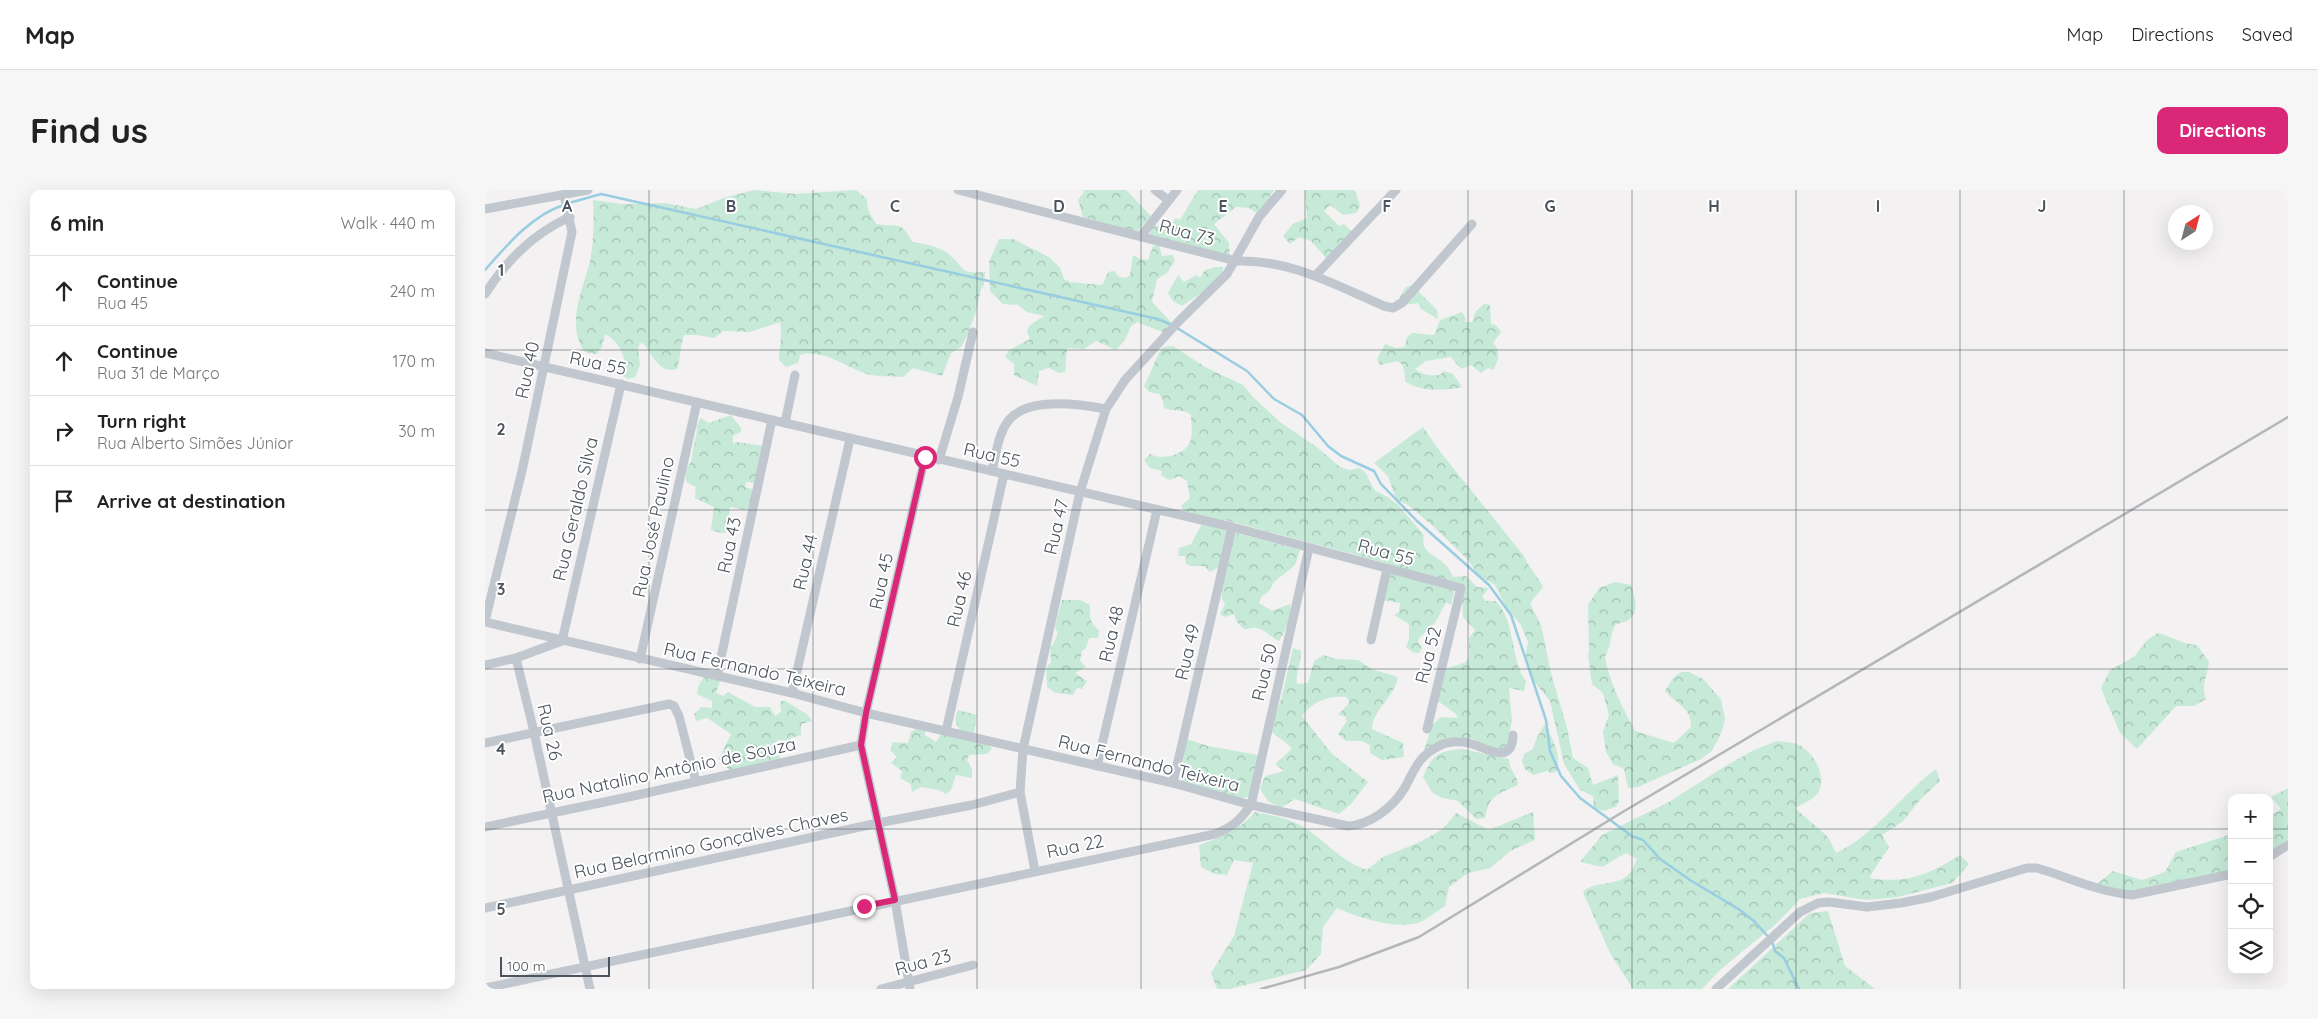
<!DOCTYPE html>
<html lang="en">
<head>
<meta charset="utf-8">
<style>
  :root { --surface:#fff; --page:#f6f6f6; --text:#222; --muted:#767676; --line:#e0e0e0; --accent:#db2777 }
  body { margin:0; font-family:Quicksand,sans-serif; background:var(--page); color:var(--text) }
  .controls { position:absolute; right:15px; bottom:15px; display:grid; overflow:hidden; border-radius:10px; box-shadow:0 5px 20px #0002 }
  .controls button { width:45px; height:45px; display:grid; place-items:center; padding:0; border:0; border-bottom:1px solid var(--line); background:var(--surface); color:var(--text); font:25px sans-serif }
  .compass { position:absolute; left:1683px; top:15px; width:45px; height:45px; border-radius:50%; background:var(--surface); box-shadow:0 5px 20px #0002; rotate:36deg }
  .scale { position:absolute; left:15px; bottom:12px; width:110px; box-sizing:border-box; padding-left:5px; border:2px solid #4b535c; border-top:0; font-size:14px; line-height:18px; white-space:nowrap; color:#4b535c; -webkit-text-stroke:4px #fff; paint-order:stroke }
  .stop { position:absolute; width:15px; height:15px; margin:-11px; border:4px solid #db2777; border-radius:50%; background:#fff }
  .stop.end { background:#db2777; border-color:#fff; box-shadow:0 1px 5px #0008 }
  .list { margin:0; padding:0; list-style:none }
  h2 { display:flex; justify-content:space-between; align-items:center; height:65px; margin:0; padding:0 20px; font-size:21px }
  h2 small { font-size:16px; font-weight:400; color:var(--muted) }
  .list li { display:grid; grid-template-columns:32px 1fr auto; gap:15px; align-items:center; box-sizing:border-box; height:70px; padding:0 20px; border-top:1px solid var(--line) }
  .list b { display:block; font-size:19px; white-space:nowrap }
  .list p { margin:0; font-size:16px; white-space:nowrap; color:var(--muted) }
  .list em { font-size:16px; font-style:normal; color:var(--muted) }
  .icon { flex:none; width:28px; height:28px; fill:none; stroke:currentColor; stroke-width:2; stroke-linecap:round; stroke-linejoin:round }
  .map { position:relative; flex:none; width:1803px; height:799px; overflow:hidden; border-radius:10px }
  header { display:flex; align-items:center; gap:30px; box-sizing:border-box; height:70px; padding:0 25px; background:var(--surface); border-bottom:1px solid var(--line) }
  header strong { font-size:24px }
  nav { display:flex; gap:28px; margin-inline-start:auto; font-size:18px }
  .intro { display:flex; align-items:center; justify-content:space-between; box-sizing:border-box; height:120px; padding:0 30px }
  h1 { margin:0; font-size:35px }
  .button { padding:12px 22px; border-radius:10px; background:var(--accent); color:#fff; font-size:18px; font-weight:700 }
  main { display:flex; gap:30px; padding:0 30px }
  aside { flex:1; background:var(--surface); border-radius:10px; box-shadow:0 5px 20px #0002 }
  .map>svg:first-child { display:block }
  .forest { fill:url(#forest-crowns) }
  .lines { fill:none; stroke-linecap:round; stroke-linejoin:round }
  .stream { stroke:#98cde2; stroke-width:2.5 }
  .minor { stroke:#c1c7ce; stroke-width:9 }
  .rail { stroke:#b4b6ba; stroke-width:2.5 }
  .route { stroke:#db2777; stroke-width:6 }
  .grid { fill:none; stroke:#4b535c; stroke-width:1; stroke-opacity:0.55 }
  .labels { text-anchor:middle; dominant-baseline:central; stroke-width:4; stroke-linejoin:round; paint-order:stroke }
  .street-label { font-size:18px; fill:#4b535c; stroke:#fff }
  .grid-label { font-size:16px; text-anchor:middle; font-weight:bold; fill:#4b535c; stroke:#fff; stroke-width:4; stroke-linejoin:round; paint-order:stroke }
</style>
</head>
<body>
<header>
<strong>Map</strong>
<nav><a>Map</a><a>Directions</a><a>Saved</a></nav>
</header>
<div class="intro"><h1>Find us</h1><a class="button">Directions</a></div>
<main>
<aside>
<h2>6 min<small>Walk · 440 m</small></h2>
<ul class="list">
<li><svg class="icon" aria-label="ahead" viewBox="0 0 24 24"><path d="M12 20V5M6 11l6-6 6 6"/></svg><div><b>Continue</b><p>Rua 45</p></div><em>240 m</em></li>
<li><svg class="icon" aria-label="ahead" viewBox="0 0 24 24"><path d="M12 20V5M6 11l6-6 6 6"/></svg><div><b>Continue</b><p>Rua 31 de Março</p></div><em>170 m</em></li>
<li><svg class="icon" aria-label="right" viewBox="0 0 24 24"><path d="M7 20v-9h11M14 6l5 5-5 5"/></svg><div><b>Turn right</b><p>Rua Alberto Simões Júnior</p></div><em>30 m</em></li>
<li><svg class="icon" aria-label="arrive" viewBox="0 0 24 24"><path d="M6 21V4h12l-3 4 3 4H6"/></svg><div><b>Arrive at destination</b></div></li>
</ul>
</aside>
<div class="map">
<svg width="1803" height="799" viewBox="0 0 1803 799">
  <defs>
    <pattern id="forest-crowns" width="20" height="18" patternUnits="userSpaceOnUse" patternTransform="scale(1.25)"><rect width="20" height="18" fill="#c6ead7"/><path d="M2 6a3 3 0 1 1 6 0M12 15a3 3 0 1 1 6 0" fill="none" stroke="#a3c0b2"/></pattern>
  </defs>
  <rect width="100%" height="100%" fill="#f3f1f1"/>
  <!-- forest -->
  <g class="forest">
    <path d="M269 0 310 4 371 0 382 9 383 20 391 34C413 38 416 29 427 52 441 54 455 56 466 66 480 79 476 84 500 82L499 95 496 99 492 119 482 146 476 157 466 163 457 186 428 178 418 187C407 186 393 187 382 184 360 177 338 158 315 165L313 173 301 177 294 170C294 157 298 145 295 132L265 142 238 141 229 148 212 145H199C195 157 196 167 192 179 174 184 168 165 159 154L155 153 153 159 155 175 150 187 144 189 135 185 136 179 140 174C138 161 132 150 120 144L117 157 111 164 100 162C80 135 98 99 105 71 109 53 109 27 108 10L137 14 180 13 211 19 239 8Z"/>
    <polygon points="598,0 641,0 666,26 652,42 598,27 593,10 599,2"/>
    <polygon points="713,0 789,0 773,24 764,18 751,17 729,34 744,53 745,67 664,46 668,35 686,39 690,28 695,30"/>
    <polygon points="820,0 870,0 875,16 871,23 858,25 845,15 839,21 854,36 859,34 867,42 842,69 826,51 814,47 805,54 798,46 808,34 822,28"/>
    <polygon points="514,49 528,49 564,67 575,78 579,89 585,92 616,95 619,92 623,82 629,81 634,87 641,88 645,85 648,65 655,69 663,70 668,56 674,55 677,66 688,65 690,71 682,83 672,89 667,112 687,133 680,143 652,132 646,136 640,150 631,160 611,151 599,159 582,158 580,182 574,183 564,178 554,181 552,196 529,185 529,174 520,167 524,160 545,149 542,141 545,135 559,126 542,122 533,115 518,114 505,101 504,72"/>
    <polygon points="730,77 738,77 738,84 723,98 697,116 688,111 683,103 693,85 699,92 712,85 715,88 720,80"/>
    <polygon points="927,95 952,120 953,129 936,119 933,113 913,116 910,110 914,109 920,98"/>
    <path d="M999 114 1005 115 1006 134 1011 135 1016 142 1008 153C1016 161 1014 171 1008 180L1003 178 996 183 986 175 976 179 966 167 941 171 930 179C937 185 945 186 955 185L959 181 968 184 977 197C962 201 933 202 920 191 920 184 920 175 913 171L895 175 892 169 900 154 911 158 920 157 922 147 927 143 949 145 955 130 977 122 981 129 980 132H987L991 121Z"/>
    <path d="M688 156 720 177 758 195 768 207 795 232 833 258 855 277 864 280 875 278 881 283 889 300 903 307 913 315 939 345C934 363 952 365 962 376 964 379 966 383 968 387L981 386 992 397 1004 398 997 407 1001 411H1011C1032 435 1024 466 1041 492L1039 501 1024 498 1027 531 1021 557 1016 559 999 557 989 549 974 547 939 561 947 535 956 527 973 528 971 524 950 509 959 479C987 470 984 476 984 448L990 440 978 427 977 406 971 395 966 415 961 412 950 433 934 448 933 452 937 458 934 463H929L921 457 924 449V434L909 425 914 422 915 413 898 410 905 377 901 373 740 330C729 332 713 324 700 322L696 316 705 308 702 291 695 286 684 290 676 285 677 281 665 278 659 270 665 264C678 271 702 265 706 249 708 241 706 233 706 225 697 218 689 222 679 218L678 210 674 204 664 202 659 196C665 185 671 166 678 157Z"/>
    <polygon points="246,225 256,238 256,242 248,246 248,254 252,252 279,256 269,293 261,292 260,297 267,299 269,304 267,317 261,320 245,317 242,342 236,343 226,340 229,317 210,308 211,297 201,292 201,281 206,271 212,240 211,236 216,228 224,233"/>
    <path d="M938 237 956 263 1039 366C1044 378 1052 385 1058 397L1045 413 1056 435 1066 483 1082 538 1088 568 1103 578 1108 595 1133 585 1134 611 1131 617 1118 621 1109 618 1108 606 1095 600 1079 574 1065 511 1048 490 1040 468 1043 452 1035 433 1023 421 1010 395 992 384 984 371 949 337 923 315 911 309 903 286 889 273Z"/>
    <path d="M717 334 815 360 810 375 788 393 785 400 776 407 774 413 787 421 805 414C807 425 800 442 794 451 786 448 780 439 772 438 768 437 764 439 759 439L752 432 749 424 739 427 735 424 740 414 737 409 736 376 725 382 720 376H706L701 374 700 366H693L694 358 706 354Z"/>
    <path d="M1130 392 1146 395C1149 406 1155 420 1145 429 1141 432 1134 433 1130 435 1125 446 1126 456 1120 467 1124 492 1138 518 1150 541L1189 553 1206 537C1207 518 1191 514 1180 501L1188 488 1196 482H1204L1218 489 1236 509 1240 529 1237 541 1227 561 1216 569 1153 597 1143 598 1139 579 1128 574 1121 562 1118 542 1124 525 1118 503 1107 494 1103 466 1104 461 1103 415 1114 398Z"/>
    <path d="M577 410H595L605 415C605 426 604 433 614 440L613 448H604L601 458 597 461 595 471 601 477 590 483 602 491 597 499 592 498 588 505 571 503 562 497 561 478 566 472 565 456 568 455 573 444 570 437Z"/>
    <path d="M1673 443C1686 446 1699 455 1712 455L1724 472C1722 487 1716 495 1721 509L1709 516H1691L1652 559 1635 543 1616 498 1625 480 1649 467 1662 450Z"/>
    <path d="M808 458 816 461C816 474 810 484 812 494L823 493 829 471 839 465 851 469 873 470 886 479 913 487C909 508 888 519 887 539L918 553 919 567 897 570 885 563V555L877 551H861L853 544 862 531 860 526 853 525 864 513 862 507C843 505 828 511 817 526L847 564 883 592 867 613 854 624 810 609 795 618 783 611 775 599 780 586 799 581 790 574 807 559C800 550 790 547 783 538L796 510Z"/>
    <path d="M219 487 235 491 231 503 238 506 243 502 270 517H285L290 526 296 522 295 512 299 510 323 525 327 531 316 534V545L306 548V551L293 550 290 553 296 571C276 587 270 581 246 582L234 569 246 544 222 528 211 531 209 524 216 517 227 518V511L212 504 214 495Z"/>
    <path d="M473 520 492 525 489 542 507 558 502 564 484 565 482 570 487 579V588L471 585 466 600 461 604 454 600 436 597 427 602 426 594 415 588 417 581 406 573 412 567 405 560 408 552 423 553 426 542 433 538 440 539V545L451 552 456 544 471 545 475 540C470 533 469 528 473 520Z"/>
    <path d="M1060 534C1067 548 1078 567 1071 582L1065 583 1062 581 1048 585 1040 579 1037 571 1039 564 1048 559C1050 549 1055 543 1060 534Z"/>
    <polygon points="701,549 723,556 773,565 765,606 755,609 696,592"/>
    <path d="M1292 551C1298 552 1306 552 1312 554 1328 561 1343 586 1333 603 1328 610 1317 614 1310 618L1343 647 1351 663C1391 644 1416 605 1451 579L1455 591 1435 610 1417 632 1397 645 1404 657 1384 688C1422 694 1443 685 1475 665L1484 674 1467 693 1413 707 1381 710 1339 703 1315 709 1291 734 1235 780 1217 799H1148L1125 763 1098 702C1109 690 1134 697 1145 683 1148 679 1150 673 1152 669L1141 663 1117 677 1095 672 1117 645 1184 612 1237 578 1269 560Z"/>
    <path d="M978 559 1024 569C1024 581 1033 585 1033 595 1014 603 1003 606 1000 628L991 629 973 611 957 608 948 603 938 587C948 564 953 561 978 559Z"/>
    <polygon points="1803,598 1803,654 1784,666 1784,627 1796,619 1786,607"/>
    <path d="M770 622C785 625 801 628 815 635 838 648 856 672 882 680L898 667 935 652 958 639 971 623 1004 640 1048 622 1050 650 1025 661 1005 678 983 683 964 697 960 716C952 721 942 730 933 733 908 739 874 728 852 718L838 737 836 764 821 780 744 799H732L726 783 749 746 768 673 749 670 742 685 730 684 716 677 714 655C737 647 754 640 770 622Z"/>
    <polygon points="1747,644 1747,684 1663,703 1608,697 1628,681 1657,690 1680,682 1691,662"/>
    <polygon points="1343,721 1360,776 1390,799 1243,799 1325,723"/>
  </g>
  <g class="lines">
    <!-- stream -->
    <g class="stream">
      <polyline points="84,13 116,4 673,129 687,135"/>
      <path d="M0 80C22 55 47 25 79 15"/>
      <polyline points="692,138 762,181 789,209 817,225 843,256 856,266 889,281 896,294 932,331 1004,395 1026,425 1061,530 1065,561 1076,586 1095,608 1147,646 1158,650 1175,669 1205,690 1255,720 1270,732 1287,751 1290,761 1299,768 1314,799"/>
    </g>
    <!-- minor -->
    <g class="minor">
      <path d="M473 0 751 71C805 69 850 95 899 116L908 118 917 113 987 34"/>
      <polyline points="670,0 683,10"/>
      <polyline points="0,19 103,0"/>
      <polyline points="656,46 692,0"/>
      <polyline points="831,85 911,0"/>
      <path d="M0 104C21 71 49 43 85 27"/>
      <polyline points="0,163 747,337 976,398 942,539"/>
      <polyline points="300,233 310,185"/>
      <polyline points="454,270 473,207 488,142"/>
      <path d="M507 281C511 265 513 243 524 230 544 206 595 214 621 219"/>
      <polyline points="0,431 37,281 87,42 79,5"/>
      <path d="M0 432 307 503 381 523 688 593 766 615 863 636C885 635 907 618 919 599 930 580 932 567 954 556 964 551 974 551 984 553 1000 557 1027 577 1028 545"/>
      <polyline points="886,450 902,379"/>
      <polyline points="31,468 49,542 105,799"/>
      <polyline points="155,469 212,212"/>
      <polyline points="0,475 31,468 77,451 136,194"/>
      <polyline points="232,486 287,230"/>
      <polyline points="307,503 365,249"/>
      <polyline points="461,541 519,284"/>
      <polyline points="0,553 184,514 189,516 194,526 211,592"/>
      <polyline points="612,576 672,320"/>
      <polyline points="688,593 747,337"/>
      <polyline points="535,602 550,681"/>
      <polyline points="0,637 148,606 376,555"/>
      <polyline points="1784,667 1803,655"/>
      <polyline points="0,718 393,633 487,615 535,602 538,559 569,419 595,302 621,219 640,190 694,131 742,84 774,27 797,0"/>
      <path d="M0 798 730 644C748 637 755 630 766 615L824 358"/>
      <polyline points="396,799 488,775"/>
      <polyline points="425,799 410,710 376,555 381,523 440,267"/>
      <path d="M1231 799 1315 722 1333 713 1344 712 1382 717 1416 713 1446 707 1542 678H1552C1583 687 1614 702 1647 705L1747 684"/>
    </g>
    <!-- rail -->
    <polyline class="rail" points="776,799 854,777 934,747 1136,623 1803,227"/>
  </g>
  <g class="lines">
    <!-- route -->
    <polyline class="route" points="379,716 410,710 376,555 381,523 440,267"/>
  </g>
  <!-- grid -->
  <path class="grid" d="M164 0V799M328 0V799M492 0V799M656 0V799M820 0V799M983 0V799M1147 0V799M1311 0V799M1475 0V799M1639 0V799M0 160H1803M0 320H1803M0 479H1803M0 639H1747M1784 639H1803"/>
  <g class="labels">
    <!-- street labels -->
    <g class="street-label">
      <text transform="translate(702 42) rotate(15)">Rua 73</text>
      <text transform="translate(113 173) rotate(12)">Rua 55</text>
      <text transform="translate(42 180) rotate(-78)">Rua 40</text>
      <text transform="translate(507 265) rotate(13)">Rua 55</text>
      <text transform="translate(90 319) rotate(-77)">Rua Geraldo Silva</text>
      <text transform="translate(168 337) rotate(-78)">Rua José Paulino</text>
      <text transform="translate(571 337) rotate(-77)">Rua 47</text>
      <text transform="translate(244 355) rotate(-78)">Rua 43</text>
      <text transform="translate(901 362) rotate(15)">Rua 55</text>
      <text transform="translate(320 372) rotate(-77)">Rua 44</text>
      <text transform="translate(396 391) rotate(-78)">Rua 45</text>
      <text transform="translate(474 409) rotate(-77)">Rua 46</text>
      <text transform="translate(626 444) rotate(-77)">Rua 48</text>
      <text transform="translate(702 462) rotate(-77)">Rua 49</text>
      <text transform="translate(943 465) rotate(-76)">Rua 52</text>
      <text transform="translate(270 479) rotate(13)">Rua Fernando Teixeira</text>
      <text transform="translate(779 482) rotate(-77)">Rua 50</text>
      <text transform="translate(65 542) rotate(77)">Rua 26</text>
      <text transform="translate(664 573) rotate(14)">Rua Fernando Teixeira</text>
      <text transform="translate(184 580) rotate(-12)">Rua Natalino Antônio de Souza</text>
      <text transform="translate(226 653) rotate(-12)">Rua Belarmino Gonçalves Chaves</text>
      <text transform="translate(590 656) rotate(-12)">Rua 22</text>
      <text transform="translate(438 772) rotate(-15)">Rua 23</text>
    </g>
  </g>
  <g class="grid-label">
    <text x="82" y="22">A</text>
    <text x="246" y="22">B</text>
    <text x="410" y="22">C</text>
    <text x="574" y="22">D</text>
    <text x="738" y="22">E</text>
    <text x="902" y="22">F</text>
    <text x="1065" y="22">G</text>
    <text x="1229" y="22">H</text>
    <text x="1393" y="22">I</text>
    <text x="1557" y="22">J</text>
    <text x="16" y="86">1</text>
    <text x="16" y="245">2</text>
    <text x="16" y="405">3</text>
    <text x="16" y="565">4</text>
    <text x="16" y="725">5</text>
  </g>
</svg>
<div class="controls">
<button>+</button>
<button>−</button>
<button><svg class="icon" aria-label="locate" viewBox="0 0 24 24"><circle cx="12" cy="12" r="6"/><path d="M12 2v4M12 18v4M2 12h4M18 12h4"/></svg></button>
<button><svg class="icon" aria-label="layers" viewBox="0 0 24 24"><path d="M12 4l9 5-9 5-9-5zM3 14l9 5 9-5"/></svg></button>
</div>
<svg class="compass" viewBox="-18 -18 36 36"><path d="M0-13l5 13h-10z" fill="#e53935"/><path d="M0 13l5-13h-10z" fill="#767676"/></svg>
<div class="scale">100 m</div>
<div class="stop" style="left:440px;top:267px"></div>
<div class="stop end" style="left:379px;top:716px"></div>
</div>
</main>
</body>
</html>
